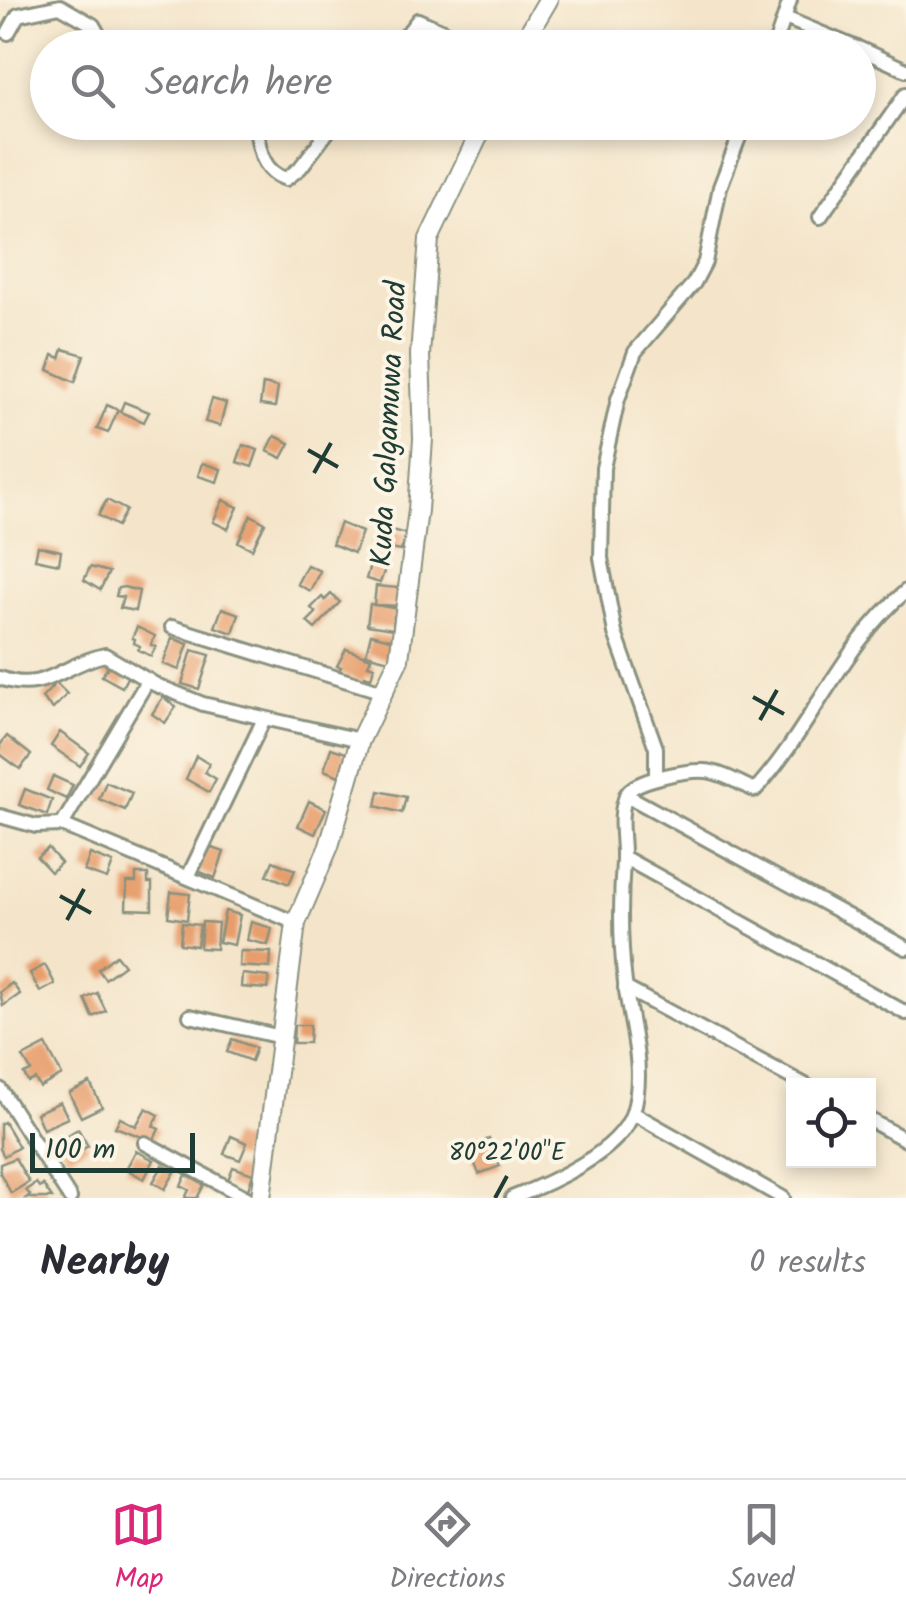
<!DOCTYPE html>
<html lang="en">
<head>
<meta charset="utf-8">
<style>
  :root { --surface:#fff; --page:#f7f7f7; --text:#2b2b33; --muted:#7c7c81; --line:#e1e1e2; --accent:#db2777 }
  body { margin:0; font-family:Kalam,sans-serif; background:var(--page); color:var(--text) }
  .controls { position:absolute; right:30px; bottom:30px; display:grid; overflow:hidden; border-radius:0px; box-shadow:0 5px 15px #0003 }
  .controls button { width:90px; height:90px; display:grid; place-items:center; padding:0; border:0; border-bottom:2px solid var(--line); background:var(--surface); color:var(--text); font:50px sans-serif }
  .scale { position:absolute; left:30px; bottom:25px; width:165px; box-sizing:border-box; padding-left:10px; border:5px solid #1f3d34; border-top:0; font-size:28px; line-height:35px; white-space:nowrap; color:#1f3d34; -webkit-text-stroke:8px #fcf5e5; paint-order:stroke }
  .list { margin:0; padding:0; list-style:none }
  h2 { display:flex; justify-content:space-between; align-items:center; height:130px; margin:0; padding:0 40px; font-size:42px }
  h2 small { font-size:32px; font-weight:400; color:var(--muted) }
  .icon { flex:none; width:55px; height:55px; fill:none; stroke:currentColor; stroke-width:2; stroke-linecap:round; stroke-linejoin:round }
  .map { position:relative; flex:none; width:906px; height:1198px; overflow:hidden }
  .search { position:absolute; background:var(--surface); box-shadow:0 5px 15px #0003; left:30px; right:30px; top:30px; height:110px; display:flex; align-items:center; gap:25px; box-sizing:border-box; padding:0 35px; border-radius:55px; color:var(--muted); font-size:38px }
  .sheet { height:280px; background:var(--surface) }
  nav { display:flex; justify-content:space-around; align-items:center; box-sizing:border-box; height:140px; border-top:2px solid var(--line); background:var(--surface); font-size:28px; color:var(--muted) }
  nav a { display:grid; justify-items:center; gap:5px }
  nav .on { color:var(--accent) }
  .map>svg:first-child { display:block }
  .building { fill:#e79e6c }
  .lines { fill:none; stroke-linecap:round; stroke-linejoin:round }
  .street-casing { stroke:#8a917f; stroke-width:18 }
  .secondary-casing { stroke:#8a917f; stroke-width:22 }
  .street { stroke:#fff; stroke-width:12 }
  .secondary { stroke:#fff; stroke-width:18 }
  .ticks { fill:none; stroke:#1f3d34; stroke-width:4 }
  .labels { text-anchor:middle; dominant-baseline:central; stroke-width:8; stroke-linejoin:round; paint-order:stroke }
  .street-label { font-size:30px; fill:#1f3d34; stroke:#fcf5e5 }
  .ticks-label { font-size:25px; text-anchor:middle; fill:#1f3d34; stroke:#fcf5e5; stroke-width:8; stroke-linejoin:round; paint-order:stroke }
</style>
</head>
<body>
<div class="map">
<svg width="906" height="1198" viewBox="0 0 906 1198">
  <rect width="100%" height="100%" fill="#fcf5e5"/>
  <filter id="ink" filterUnits="userSpaceOnUse"><feTurbulence type="fractalNoise" baseFrequency=".01" numOctaves="2"/><feDisplacementMap in="SourceGraphic" scale="20" xChannelSelector="R" yChannelSelector="G"/><feConvolveMatrix kernelMatrix="1 2 1 2 8 2 1 2 1" color-interpolation-filters="sRGB"/></filter>
  <filter id="wash" filterUnits="userSpaceOnUse"><feTurbulence type="fractalNoise" baseFrequency=".0048" numOctaves="4" result="noise"/><feDisplacementMap in="SourceGraphic" scale="40" xChannelSelector="R" yChannelSelector="G"/><feGaussianBlur stdDeviation="2.25" result="paint"/><feColorMatrix in="noise" values="0 0 0 0 0 0 0 0 0 0 0 0 0 0 0 0 0 1.4 0 .05"/><feComposite in="paint" operator="in"/></filter>
  <g filter="url(#wash)">
    <rect width="100%" height="100%" fill="#f4e5ca"/>
    <g id="blocks">
      <!-- building -->
      <g class="building">
        <polygon points="63,349 84,355 75,382 48,370 53,355 60,358"/>
        <polygon points="263,384 278,387 275,407 260,405"/>
        <polygon points="212,399 226,403 220,426 205,422"/>
        <polygon points="124,402 149,412 144,422 120,412"/>
        <polygon points="107,405 118,410 108,433 97,429"/>
        <polygon points="275,436 290,443 282,458 267,451"/>
        <polygon points="243,445 258,450 252,467 237,462"/>
        <polygon points="202,463 221,469 217,482 198,476"/>
        <polygon points="107,500 126,510 117,526 98,515"/>
        <polygon points="223,500 238,507 228,529 213,522"/>
        <polygon points="251,515 265,523 252,549 238,542"/>
        <polygon points="340,523 362,532 354,553 332,544"/>
        <polygon points="385,528 406,534 401,551 372,546 374,537 382,539"/>
        <polygon points="38,546 61,551 59,564 35,559"/>
        <polygon points="372,558 387,563 380,583 366,579"/>
        <polygon points="307,565 320,571 310,591 297,584"/>
        <polygon points="90,567 109,572 100,590 84,580"/>
        <polygon points="399,584 405,585 403,606 374,605 376,586 398,588"/>
        <polygon points="124,587 139,591 135,611 120,608 123,597 116,596 118,588"/>
        <polygon points="331,594 340,602 315,629 307,622 316,613 311,608 322,597 325,600"/>
        <polygon points="370,604 405,610 404,618 394,616 393,629 367,625"/>
        <polygon points="222,608 239,614 233,633 215,627"/>
        <polygon points="137,627 155,636 151,645 156,647 151,656 138,650 140,646 134,643 135,639 132,638"/>
        <polygon points="371,634 398,641 393,661 366,654"/>
        <polygon points="172,638 188,644 179,670 163,664"/>
        <polygon points="346,649 371,658 368,665 374,667 371,678 365,676 363,682 338,673 341,667 337,666"/>
        <polygon points="192,650 210,655 199,689 182,684"/>
        <polygon points="111,661 130,672 122,687 102,676"/>
        <polygon points="56,683 67,694 53,709 42,698"/>
        <polygon points="163,697 176,707 165,723 152,714"/>
        <polygon points="60,732 89,753 80,766 51,746"/>
        <polygon points="7,736 31,755 20,769 0,754 0,745"/>
        <polygon points="331,748 346,753 339,776 324,770"/>
        <polygon points="196,756 209,764 205,772 216,779 209,792 186,779"/>
        <polygon points="53,776 73,785 66,799 47,790"/>
        <polygon points="106,782 132,793 125,810 99,799"/>
        <polygon points="25,789 52,800 47,815 19,805"/>
        <polygon points="379,791 406,797 402,813 376,806"/>
        <polygon points="309,801 326,809 315,834 298,826"/>
        <polygon points="207,846 224,852 215,878 198,871"/>
        <polygon points="48,848 61,863 51,872 37,857"/>
        <polygon points="90,854 113,863 107,879 84,871"/>
        <polygon points="273,861 295,870 289,884 267,875"/>
        <polygon points="136,874 148,874 148,883 152,883 152,910 126,909 127,882 136,882"/>
        <polygon points="171,892 190,894 187,920 168,917"/>
        <polygon points="225,911 240,915 234,945 219,942"/>
        <polygon points="202,922 218,923 216,949 200,948"/>
        <polygon points="251,922 272,928 268,945 247,940"/>
        <polygon points="182,923 200,925 197,946 180,944"/>
        <polygon points="240,951 271,952 270,968 239,966"/>
        <polygon points="116,955 124,965 105,979 98,969"/>
        <polygon points="45,965 55,984 40,992 30,973"/>
        <polygon points="242,974 269,977 268,989 241,987"/>
        <polygon points="12,983 20,994 3,1006 0,992"/>
        <polygon points="97,993 106,1011 93,1017 85,999"/>
        <polygon points="294,1025 310,1025 309,1043 293,1043"/>
        <polygon points="232,1039 256,1048 251,1061 227,1052"/>
        <polygon points="46,1045 62,1075 40,1087 35,1079 28,1082 24,1074 31,1071 23,1057"/>
        <polygon points="90,1083 102,1107 81,1117 69,1093"/>
        <polygon points="60,1102 68,1118 43,1129 36,1113"/>
        <polygon points="146,1108 159,1115 153,1126 159,1129 153,1141 115,1127 120,1118 136,1126"/>
        <polygon points="4,1122 19,1147 4,1156 0,1149 0,1124"/>
        <polygon points="78,1129 88,1146 68,1158 58,1141"/>
        <polygon points="231,1136 247,1143 240,1160 224,1154"/>
        <polygon points="489,1139 500,1166 479,1174 468,1147"/>
        <polygon points="136,1151 154,1160 144,1179 126,1169"/>
        <polygon points="15,1158 29,1182 11,1193 0,1173 0,1164"/>
        <polygon points="163,1165 175,1172 165,1189 153,1182"/>
        <polygon points="233,1167 253,1174 247,1193 226,1185"/>
        <polygon points="186,1175 204,1185 197,1198 185,1198 189,1190 181,1186"/>
        <polygon points="36,1183 40,1188 43,1185 52,1198 26,1198 30,1195 26,1190"/>
      </g>
    </g>
  </g>
  <g filter="url(#ink)">
    <use href="#blocks" fill-opacity="0" stroke="#8a917f" stroke-width="2.5"/>
    <g class="lines">
      <defs>
        <g id="street">
          <polyline points="785,18 857,48"/>
          <polyline points="8,33 18,15 60,6 93,25 106,48"/>
          <polyline points="396,48 418,20 482,48"/>
          <polyline points="774,48 790,0"/>
          <polyline points="858,48 906,70"/>
          <path d="M255 122C259 145 260 171 286 179L300 168 335 122"/>
          <polyline points="820,217 906,94"/>
          <polyline points="172,627 383,692"/>
          <path d="M0 678C45 695 64 663 105 655L156 685 203 704 360 740"/>
          <polyline points="656,778 656,748 615,633 601,558 603,468 618,399 635,352 694,283 705,262 720,187 745,122"/>
          <polyline points="626,795 906,948"/>
          <polyline points="0,816 36,826 62,825 296,923"/>
          <polyline points="62,825 148,680"/>
          <polyline points="623,857 906,1013"/>
          <polyline points="188,877 264,719"/>
          <polyline points="625,988 807,1086"/>
          <polyline points="190,1016 281,1037"/>
          <polyline points="0,1089 70,1198"/>
          <polyline points="633,1113 783,1198"/>
          <polyline points="868,1119 906,1140"/>
          <polyline points="145,1143 247,1198"/>
          <path d="M512 1198C548 1184 621 1152 633 1112 646 1069 630 1026 625 983 620 942 620 902 623 861 624 839 617 815 627 794 634 779 689 770 705 771 721 772 741 784 755 790 812 728 841 646 906 591"/>
        </g>
        <g id="secondary">
          <polyline points="520,48 548,0"/>
          <polyline points="261,1198 296,923 329,846 360,740 399,659 418,510 423,439 420,355 429,239 485,122"/>
        </g>
      </defs>
      <!-- street casing -->
      <use href="#street" class="street-casing"/>
      <!-- secondary casing -->
      <use href="#secondary" class="secondary-casing"/>
      <!-- street -->
      <use href="#street" class="street"/>
      <!-- secondary -->
      <use href="#secondary" class="secondary"/>
    </g>
  </g>
  <!-- ticks -->
  <path class="ticks" d="M308 450 338 467M314 473 331 443M753 697 784 714M760 720 777 690M60 896 91 913M67 920 84 889M495 1198 507 1176"/>
  <g class="labels">
    <!-- street labels -->
    <g class="street-label">
      <text transform="translate(390 424) rotate(-87)">Kuda Galgamuwa Road</text>
    </g>
  </g>
  <g class="ticks-label">
    <text x="507" y="1160">80°22'00"E</text>
  </g>
</svg>
<div class="controls">
<button><svg class="icon" aria-label="locate" viewBox="0 0 24 24"><circle cx="12" cy="12" r="6"/><path d="M12 2v4M12 18v4M2 12h4M18 12h4"/></svg></button>
</div>
<div class="scale">100 m</div>
<div class="search"><svg class="icon" aria-label="search" viewBox="0 0 24 24"><circle cx="10" cy="10" r="6"/><path d="M15 15l6 6"/></svg>Search here</div>
</div>
<section class="sheet">
<h2>Nearby<small>0 results</small></h2>
<ul class="list">
</ul>
</section>
<nav>
<a class="on"><svg class="icon" aria-label="map" viewBox="0 0 24 24"><path d="M3 6l6-2 6 2 6-2v14l-6 2-6-2-6 2zM9 4v14M15 6v14"/></svg>Map</a>
<a><svg class="icon" aria-label="directions" viewBox="0 0 24 24"><path d="M12 3l9 9-9 9-9-9zM9 14v-3h6M13 9l2 2-2 2"/></svg>Directions</a>
<a><svg class="icon" aria-label="saved" viewBox="0 0 24 24"><path d="M7 4h10v16l-5-4-5 4z"/></svg>Saved</a>
</nav>
</body>
</html>
